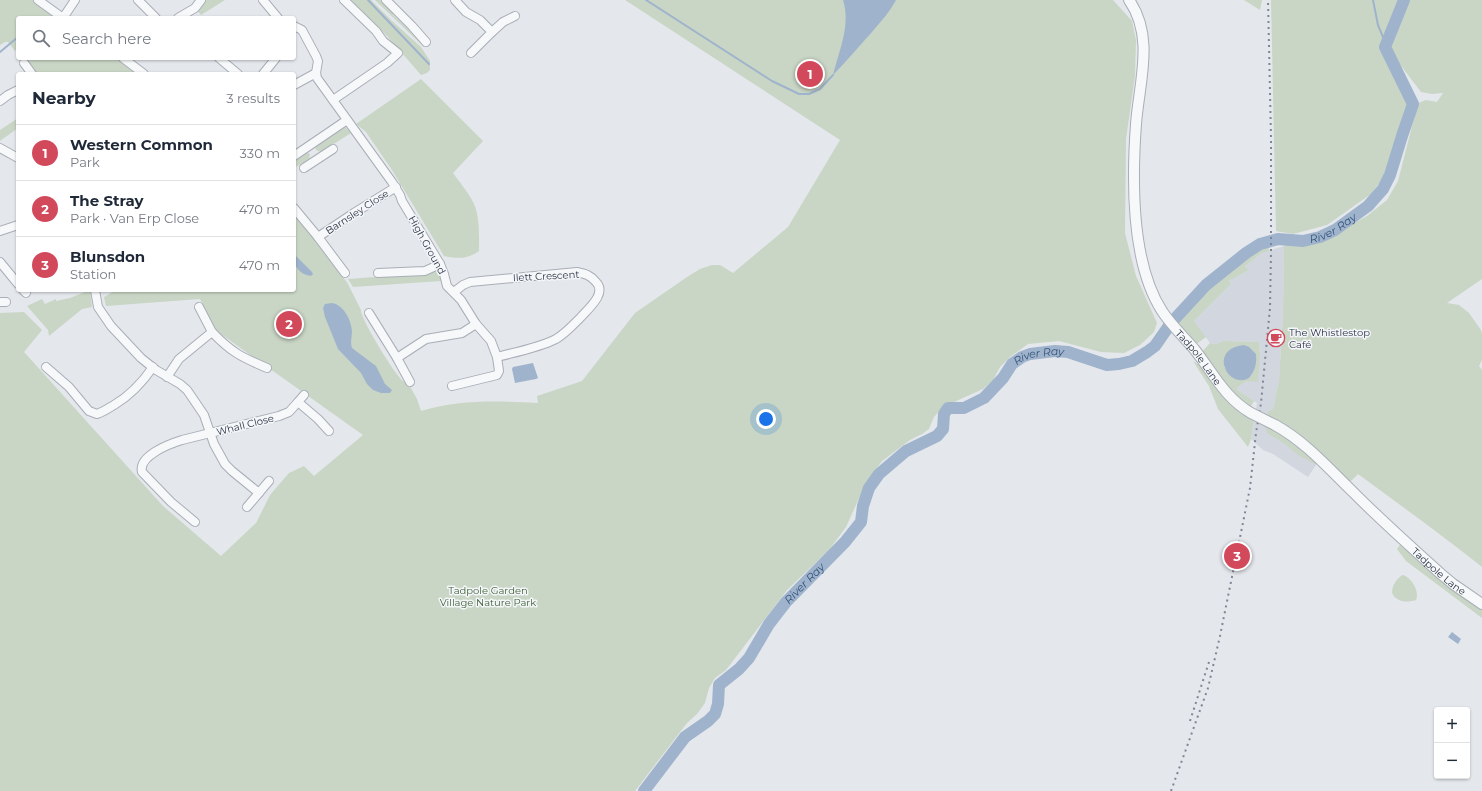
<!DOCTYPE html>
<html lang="en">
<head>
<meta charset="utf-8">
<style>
  :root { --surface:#fff; --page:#f6f6f7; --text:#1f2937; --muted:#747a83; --line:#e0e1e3; --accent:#d1495b }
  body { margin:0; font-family:Montserrat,sans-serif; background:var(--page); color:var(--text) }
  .controls { position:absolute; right:12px; bottom:12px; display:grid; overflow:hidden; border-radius:4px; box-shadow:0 1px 3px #0004 }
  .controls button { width:36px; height:36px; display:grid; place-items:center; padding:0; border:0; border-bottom:1px solid var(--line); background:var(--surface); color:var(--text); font:20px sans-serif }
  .you { position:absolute; left:766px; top:419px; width:14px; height:14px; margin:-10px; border:3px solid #fff; border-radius:50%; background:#1a73e8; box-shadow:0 0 0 6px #1a73e833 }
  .badge { display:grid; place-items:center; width:26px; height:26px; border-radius:50%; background:var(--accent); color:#fff; font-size:13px; font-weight:700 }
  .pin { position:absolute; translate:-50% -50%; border:2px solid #fff; box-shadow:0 1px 4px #0006 }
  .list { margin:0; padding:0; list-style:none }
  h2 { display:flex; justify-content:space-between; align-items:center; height:52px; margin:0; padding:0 16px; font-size:17px }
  h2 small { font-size:13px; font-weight:400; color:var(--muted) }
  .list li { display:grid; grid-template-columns:26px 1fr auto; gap:12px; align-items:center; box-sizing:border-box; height:56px; padding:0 16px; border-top:1px solid var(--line) }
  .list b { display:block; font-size:15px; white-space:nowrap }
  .list p { margin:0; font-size:13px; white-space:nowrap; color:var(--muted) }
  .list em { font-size:13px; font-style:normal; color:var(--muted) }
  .icon { flex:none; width:22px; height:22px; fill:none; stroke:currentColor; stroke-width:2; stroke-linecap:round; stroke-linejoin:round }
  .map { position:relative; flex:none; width:1482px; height:791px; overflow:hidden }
  .search { position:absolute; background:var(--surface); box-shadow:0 1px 3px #0004; left:16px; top:16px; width:280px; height:44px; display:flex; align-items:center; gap:10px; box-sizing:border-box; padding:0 14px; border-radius:4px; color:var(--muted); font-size:15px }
  .panel { position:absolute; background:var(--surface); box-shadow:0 1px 3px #0004; left:16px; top:72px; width:280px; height:220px; border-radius:4px }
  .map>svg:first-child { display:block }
  .built { fill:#d2d6de }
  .green { fill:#c9d6c5; fill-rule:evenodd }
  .water { fill:#9fb4cc }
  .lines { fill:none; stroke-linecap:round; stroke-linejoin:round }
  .stream { stroke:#9fb4cc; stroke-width:2 }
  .river { stroke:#9fb4cc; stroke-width:12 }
  .minor-casing { stroke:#a9aeb7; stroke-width:10 }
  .tertiary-casing { stroke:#a9aeb7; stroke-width:12 }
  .minor { stroke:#f7f8fa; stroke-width:8 }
  .tertiary { stroke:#f7f8fa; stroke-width:10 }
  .rail { stroke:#7d8696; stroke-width:2; stroke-dasharray:2 4; stroke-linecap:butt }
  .tertiary-bridge-casing { stroke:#a9aeb7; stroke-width:12; stroke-linecap:butt }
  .tertiary-bridge { stroke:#f7f8fa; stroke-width:10 }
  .labels { text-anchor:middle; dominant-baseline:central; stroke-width:3; stroke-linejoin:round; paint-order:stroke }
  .street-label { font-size:10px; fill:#2b3445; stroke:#f4f6f9 }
  .poi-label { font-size:10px; fill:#2b3445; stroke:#f4f6f9; text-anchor:start }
  .park-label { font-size:10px; fill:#3f6138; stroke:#f4f6f9 }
  .water-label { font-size:11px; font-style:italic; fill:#34527a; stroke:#f4f6f9 }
</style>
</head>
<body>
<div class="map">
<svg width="1482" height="791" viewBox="0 0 1482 791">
  <rect width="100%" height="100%" fill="#e4e7ec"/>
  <!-- built -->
  <polygon class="built" points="1284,246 1283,313 1279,380 1273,409 1316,461 1316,465 1308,477 1273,454 1263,450 1251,439 1257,403 1237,390 1237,386 1247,381 1260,354 1259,342 1223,341 1216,344 1210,343 1194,321 1231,284 1229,281 1249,270 1245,266 1262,253"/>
  <!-- green -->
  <g class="green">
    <polygon points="0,0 33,0 59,18 18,18 18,48 15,51 8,42 5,42 0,45"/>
    <polygon points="205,0 225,0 201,15 197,10"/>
    <polygon points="351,0 371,0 391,20 421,47 430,61 430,70 427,73 421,75 388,37"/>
    <polygon points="375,0 381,0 392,10 393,15 411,32 414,33 424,44 424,47"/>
    <path d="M625 0H1113L1132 21 1136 40 1135 76 1126 139 1125 233 1136 276 1157 323 1154 332 1140 345 1124 353 1101 352 1059 341 1028 344 1010 357 1000 367 993 380 983 389 943 407 934 417 929 429 922 434 910 440 882 461 865 485 846 527 829 550 787 590 726 670 715 678 709 688 705 703 697 714 687 723 635 791H0V313L24 312 42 330 24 352 163 506 221 556 256 523 270 495 289 473 304 466 314 476 363 435 218 332 211 323 200 299 106 306 104 297 116 290H294V213L317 241 348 284 361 310C360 318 395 375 403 381 404 382 406 383 408 383L417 399 421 411C460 399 498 401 538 403L537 396 582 381 635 313 687 277 700 269 712 265H720L733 273 788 227 840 140Z"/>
    <polygon points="1244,0 1262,0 1260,10"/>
    <polygon points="1271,0 1398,0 1389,21 1382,45 1410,105 1387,173 1371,194 1327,225 1293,234 1276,231"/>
    <path d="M1409 0H1482V279L1447 303 1459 305 1469 313 1481 330 1482 334V360L1479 366 1482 370V567C1442 535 1400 505 1358 474L1349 483 1267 416 1268 412 1273 409 1279 380 1283 313 1284 246 1287 241 1311 244 1324 240 1367 216 1387 200 1398 181 1418 103 1426 100 1437 102 1443 93 1432 94 1421 92 1392 54 1390 43Z"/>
    <polygon points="27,58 121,58 141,74 36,74 28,65 30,63"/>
    <path d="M421 79 483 141 453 173C460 183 469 193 474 204 480 218 479 237 479 251 468 259 457 259 444 256L392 170 366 132 356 124Z"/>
    <polygon points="18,118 18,128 0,141 0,130"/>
    <polygon points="344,126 351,133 321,152 316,150 315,146"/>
    <polygon points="307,151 310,155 309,159 294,168 294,159"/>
    <path d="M1268 245 1269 251 1262 253 1245 266 1249 270 1229 281 1231 284 1194 321 1206 337 1195 345 1179 323 1181 316C1206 292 1235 259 1268 245Z"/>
    <polygon points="437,270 440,273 441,281 353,287 348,279 428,273"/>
    <polygon points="90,290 92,307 82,309 49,336 48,330 27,306 42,299 45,304 56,299 56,301 70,298"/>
    <path d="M1223 341 1259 342 1260 354 1258 382 1247 381 1237 387V390L1254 401 1250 408 1233 395 1202 352 1210 343 1216 344ZM1231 350 1252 375 1246 379 1231 376 1224 367 1225 357Z"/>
    <polygon points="1193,361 1199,365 1225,399 1237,410 1254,420 1251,439 1248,447 1218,409 1209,386"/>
    <polygon points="1267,424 1290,438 1316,461 1316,465 1298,455 1285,444 1267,433 1265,426"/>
    <polygon points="1400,545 1440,578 1482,609 1482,618 1406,561 1397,549"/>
    <path d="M1402 575C1411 576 1420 592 1416 600 1407 603 1396 602 1392 593 1392 585 1396 580 1402 575Z"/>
  </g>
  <!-- water -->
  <g class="water">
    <path d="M843 0H896C889 13 882 20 872 32 859 46 847 61 833 75 839 51 851 25 843 0Z"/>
    <path d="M294 254 312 272 313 274 311 276C298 274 294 266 294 254Z"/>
    <path d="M332 303C344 305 351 320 352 331 352 337 350 342 352 348L376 366 385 384 392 390 390 393H381L373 390 367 384 361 373 338 349 325 317 323 308 325 304Z"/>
    <path d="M1244 345 1249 347 1256 354C1257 363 1255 371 1249 378 1228 390 1207 349 1244 345Z"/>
    <polygon points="533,363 538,378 536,379 515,383 512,369 513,367"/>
    <polygon points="1452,632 1461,639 1458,644 1448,637"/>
  </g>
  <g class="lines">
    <!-- stream -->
    <g class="stream">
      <polyline points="368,0 429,64"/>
      <polyline points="646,0 772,81 799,94 809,94 820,89 833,75"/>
      <polyline points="1373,0 1378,25 1385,42"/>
      <polyline points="0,52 18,37"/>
    </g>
    <!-- river -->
    <path class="river" id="s1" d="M644 791 685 737 708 721 715 714 718 704 719 685 739 669 749 658 769 624 786 602 845 542 861 522 863 506 869 488 879 474 906 451 937 436 943 429 944 414 948 408H964L984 398 1003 378 1012 364 1022 357 1030 354 1055 351 1068 352 1107 365 1119 364 1132 361 1147 352 1155 346 1171 323 1206 285 1246 253 1260 244 1278 239 1303 241 1320 237 1335 230 1368 206 1383 189 1390 175 1402 136 1413 104 1385 47 1404 0"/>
    <defs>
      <g id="minor">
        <polyline points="38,0 63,18 75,0"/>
        <polyline points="138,0 156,18"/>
        <polyline points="263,0 278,18"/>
        <polyline points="386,0 412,26 426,42"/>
        <polyline points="455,0 466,12 480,20 492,32 471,53"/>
        <polyline points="178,18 195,8 201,0"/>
        <polyline points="294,26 302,30 316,56 318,61 316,73 317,78 392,182 400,195 402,201 440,264 444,274 447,286 461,300 476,324 491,341 497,357 499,371 497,375 452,386"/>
        <polyline points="492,32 503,22 515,16"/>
        <polyline points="123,58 144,74"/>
        <polyline points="219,58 238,74"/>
        <polyline points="24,63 32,74"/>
        <polyline points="263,74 276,58"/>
        <polyline points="294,85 316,73"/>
        <polyline points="333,100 387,63 398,53 383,41 376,31 344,0"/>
        <polyline points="0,101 8,95 18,90"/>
        <polyline points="0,148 18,158"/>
        <polyline points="294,156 347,120"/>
        <polyline points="304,168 333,149"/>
        <polyline points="294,208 318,237"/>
        <polyline points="0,231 18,225"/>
        <polyline points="0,262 18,284"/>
        <polyline points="345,273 318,237 354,213 396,187"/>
        <polyline points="378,273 425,271 440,264"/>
        <polyline points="23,290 26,293"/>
        <polyline points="95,290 98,307 111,326 141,358 156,370 180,384 187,390 204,415 214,444 225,464 232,471 259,493"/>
        <path d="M454 292 463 285 470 282 577 272C586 274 590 275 596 282 607 293 589 308 581 317 573 325 566 333 556 339 538 348 516 352 497 357"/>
        <polyline points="0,302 6,302"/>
        <polyline points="369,313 397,358 426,339 462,333 476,324"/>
        <path d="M212 332C231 352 241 357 267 368"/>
        <polyline points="397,358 410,382"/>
        <path d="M46 367 69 387 89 411 97 414C103 412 109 408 114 405 131 395 142 383 153 367"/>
        <polyline points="167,377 179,359 212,332 199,307"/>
        <polyline points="298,402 304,395"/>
        <polyline points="247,507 269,481"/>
        <path d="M195 522 171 502 142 472C138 456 169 444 182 440L279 416 289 412 298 402 318 419 329 431"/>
      </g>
      <g id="tertiary">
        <path id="s2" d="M1129 0C1155 37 1139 83 1136 124 1132 179 1131 263 1162 311 1171 325 1184 337 1195 350 1213 373 1225 398 1251 413"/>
        <path id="s3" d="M1275 425C1306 442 1329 469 1354 493 1382 521 1412 548 1441 574L1453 584 1482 604"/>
      </g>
    </defs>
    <!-- minor casing -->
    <use href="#minor" class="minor-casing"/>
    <!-- tertiary casing -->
    <use href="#tertiary" class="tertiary-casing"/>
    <!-- minor -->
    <use href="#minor" class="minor"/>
    <!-- tertiary -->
    <use href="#tertiary" class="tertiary"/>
    <!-- rail -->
    <g class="rail">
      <polyline points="1190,721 1209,662"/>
      <polyline points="1171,791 1208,688 1220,636 1250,488 1256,433 1261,403 1270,308 1271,251 1271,138 1268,0"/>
    </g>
    <defs>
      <polyline id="tertiary-bridge" points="1251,413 1275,425"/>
    </defs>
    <!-- tertiary-bridge casing -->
    <use href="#tertiary-bridge" class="tertiary-bridge-casing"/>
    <!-- tertiary-bridge -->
    <use href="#tertiary-bridge" class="tertiary-bridge"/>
  </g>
  <!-- icons -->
  <defs>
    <symbol id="cafe-ring" viewBox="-11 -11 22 22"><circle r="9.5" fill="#f4f6f9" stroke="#d1495b" stroke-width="1.5"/><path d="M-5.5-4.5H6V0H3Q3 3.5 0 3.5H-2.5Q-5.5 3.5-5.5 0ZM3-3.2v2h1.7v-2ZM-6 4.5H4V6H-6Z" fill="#d1495b"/></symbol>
  </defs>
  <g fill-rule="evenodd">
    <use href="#cafe-ring" x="1266" y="328" width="20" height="20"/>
  </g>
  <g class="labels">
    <!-- street labels -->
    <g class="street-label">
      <text transform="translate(357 212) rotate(-33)">Barnsley Close</text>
      <text transform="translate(427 245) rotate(61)">High Ground</text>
      <text transform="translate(546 276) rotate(-3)">Ilett Crescent</text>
      <text stroke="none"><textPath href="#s2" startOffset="378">Tadpole Lane</textPath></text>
      <text transform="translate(245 425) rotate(-14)">Whall Close</text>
      <text stroke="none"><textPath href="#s3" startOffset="220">Tadpole Lane</textPath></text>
    </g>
    <!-- poi labels -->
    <g class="poi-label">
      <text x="1289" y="332">The Whistlestop<tspan x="1289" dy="12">Café</tspan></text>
    </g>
    <!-- park labels -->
    <g class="park-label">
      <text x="488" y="590">Tadpole Garden<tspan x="488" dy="12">Village Nature Park</tspan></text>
    </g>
    <!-- water labels -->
    <g class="water-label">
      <text stroke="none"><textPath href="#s1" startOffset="966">River Ray</textPath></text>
      <text stroke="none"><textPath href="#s1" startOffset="618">River Ray</textPath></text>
      <text stroke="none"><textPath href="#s1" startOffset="269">River Ray</textPath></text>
    </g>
  </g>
</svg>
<div class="controls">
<button>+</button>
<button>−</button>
</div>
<div class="you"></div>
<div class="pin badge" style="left:810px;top:74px">1</div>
<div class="pin badge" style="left:289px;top:324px">2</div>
<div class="pin badge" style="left:1237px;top:556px">3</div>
<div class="search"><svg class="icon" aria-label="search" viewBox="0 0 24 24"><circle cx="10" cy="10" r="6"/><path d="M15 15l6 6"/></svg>Search here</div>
<section class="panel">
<h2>Nearby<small>3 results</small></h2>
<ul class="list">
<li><span class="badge">1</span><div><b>Western Common</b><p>Park</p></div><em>330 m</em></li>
<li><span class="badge">2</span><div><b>The Stray</b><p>Park · Van Erp Close</p></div><em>470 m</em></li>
<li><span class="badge">3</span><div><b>Blunsdon</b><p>Station</p></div><em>470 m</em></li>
</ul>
</section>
</div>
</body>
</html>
